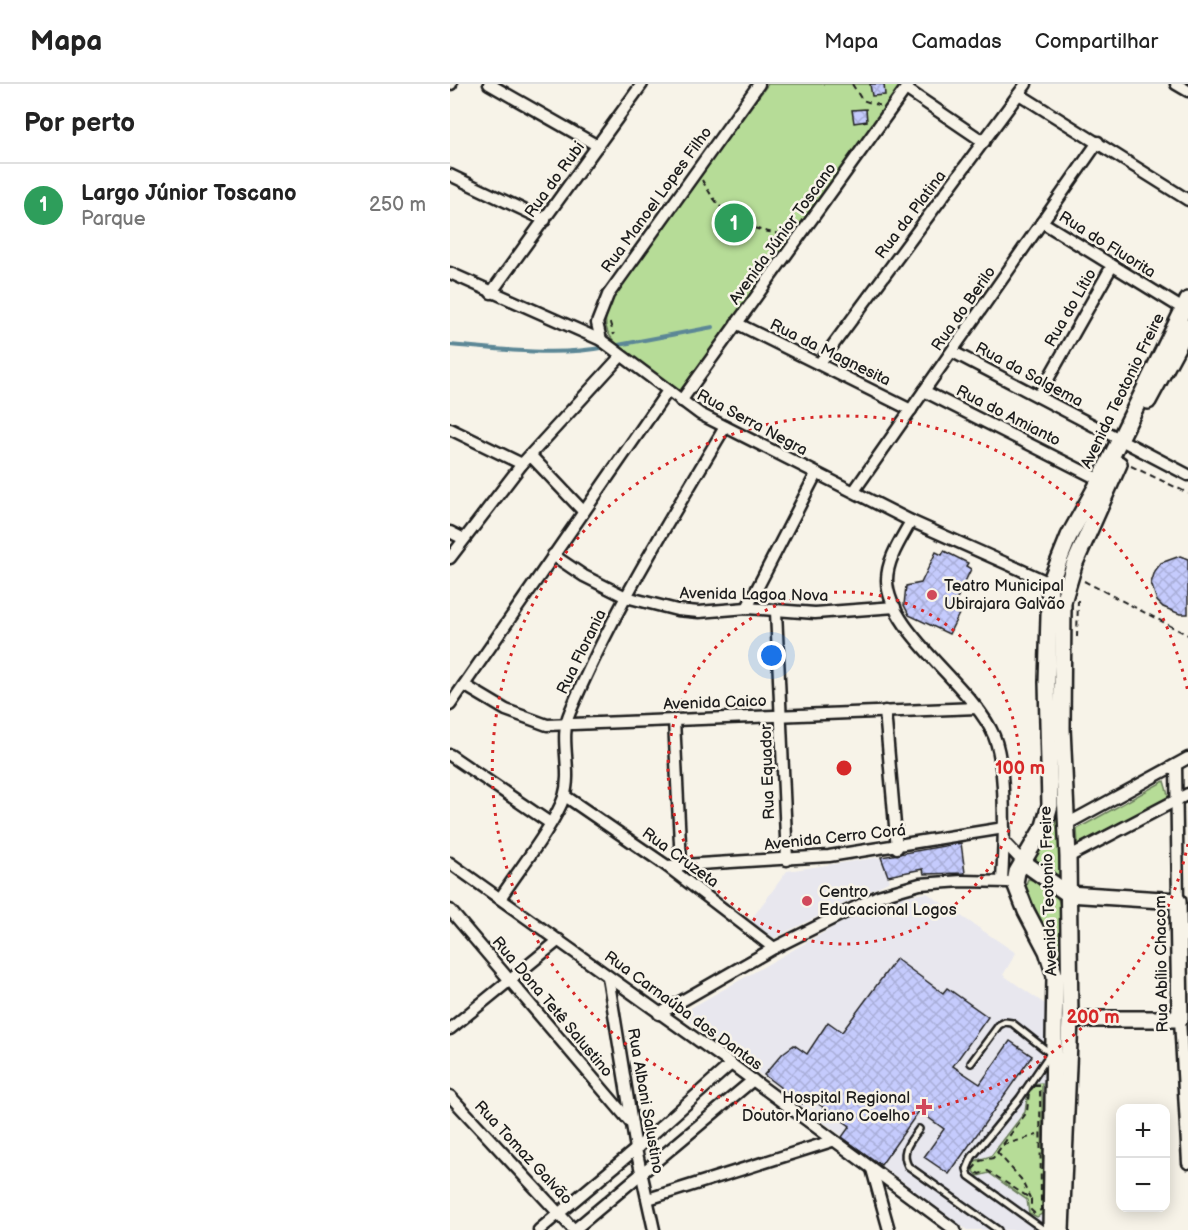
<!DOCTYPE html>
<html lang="pt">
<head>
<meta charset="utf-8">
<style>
  :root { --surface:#fff; --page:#f2f2f2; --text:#222; --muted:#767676; --line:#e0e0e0; --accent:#d1495b }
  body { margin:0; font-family:"Balsamiq Sans",sans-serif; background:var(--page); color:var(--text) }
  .controls { position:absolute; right:18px; bottom:18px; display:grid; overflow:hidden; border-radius:12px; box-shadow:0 3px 15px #0003 }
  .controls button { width:54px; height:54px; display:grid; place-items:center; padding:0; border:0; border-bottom:2px solid var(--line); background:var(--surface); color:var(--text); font:30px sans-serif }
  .you { position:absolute; left:322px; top:572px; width:21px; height:21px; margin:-15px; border:4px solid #fff; border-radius:50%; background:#1a73e8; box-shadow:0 0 0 9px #1a73e833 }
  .badge { display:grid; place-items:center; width:39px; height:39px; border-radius:50%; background:var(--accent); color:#fff; font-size:20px; font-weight:700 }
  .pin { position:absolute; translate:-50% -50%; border:3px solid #fff; box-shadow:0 2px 6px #0006 }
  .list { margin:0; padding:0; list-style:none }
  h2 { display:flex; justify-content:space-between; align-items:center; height:78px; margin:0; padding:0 24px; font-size:26px }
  h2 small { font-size:20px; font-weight:400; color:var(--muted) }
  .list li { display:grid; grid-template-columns:39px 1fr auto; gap:18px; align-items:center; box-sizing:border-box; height:84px; padding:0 24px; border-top:2px solid var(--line) }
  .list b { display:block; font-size:22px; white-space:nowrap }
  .list p { margin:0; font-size:20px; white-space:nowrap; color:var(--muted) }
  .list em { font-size:20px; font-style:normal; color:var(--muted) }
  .map { position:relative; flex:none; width:738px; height:1146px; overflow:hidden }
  header { display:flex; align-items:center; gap:36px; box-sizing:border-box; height:84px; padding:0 30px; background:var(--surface); border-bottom:2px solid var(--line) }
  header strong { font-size:28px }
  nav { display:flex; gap:33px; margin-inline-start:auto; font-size:21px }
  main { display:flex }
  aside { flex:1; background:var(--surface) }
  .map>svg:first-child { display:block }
  .built { fill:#e8e7ee }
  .green { fill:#b6dc97; stroke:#697c5a; stroke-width:1.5 }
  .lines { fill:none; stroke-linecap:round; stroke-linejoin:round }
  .stream { stroke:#5c8796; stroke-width:4 }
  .building { fill:url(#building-cross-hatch); stroke:#1c1c1c; stroke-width:1.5 }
  .lane-casing { stroke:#1c1c1c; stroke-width:10 }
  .street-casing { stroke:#1c1c1c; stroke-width:15 }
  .secondary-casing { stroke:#1c1c1c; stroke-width:20 }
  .path { stroke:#1c1c1c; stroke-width:2; stroke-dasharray:6 4.5; stroke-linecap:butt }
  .lane { stroke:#f7f3e8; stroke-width:5 }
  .street { stroke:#f7f3e8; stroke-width:10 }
  .secondary { stroke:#f7f3e8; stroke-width:15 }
  .ring { fill:none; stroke:#d62828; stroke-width:3; stroke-dasharray:3 6 }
  .poi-dot { fill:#d1495b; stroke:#f7f3e8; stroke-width:2 }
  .labels { text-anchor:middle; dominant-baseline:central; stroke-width:5; stroke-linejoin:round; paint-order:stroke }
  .street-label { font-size:16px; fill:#1c1c1c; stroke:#f7f3e8 }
  .poi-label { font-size:16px; fill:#1c1c1c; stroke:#f7f3e8; text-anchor:start }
  .centre { fill:#d62828; stroke:#f7f3e8; stroke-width:3 }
  .ring-label { font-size:18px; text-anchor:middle; font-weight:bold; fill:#d62828; stroke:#f7f3e8; stroke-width:5; stroke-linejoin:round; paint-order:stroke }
</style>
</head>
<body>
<header>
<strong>Mapa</strong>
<nav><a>Mapa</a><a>Camadas</a><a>Compartilhar</a></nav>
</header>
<main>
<aside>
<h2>Por perto<small></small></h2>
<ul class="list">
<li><span class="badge" style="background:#2e9e5b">1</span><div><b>Largo Júnior Toscano</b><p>Parque</p></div><em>250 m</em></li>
</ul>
</aside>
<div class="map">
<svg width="738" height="1146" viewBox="0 0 738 1146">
  <defs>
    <pattern id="building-cross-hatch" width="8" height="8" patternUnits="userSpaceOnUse" patternTransform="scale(1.5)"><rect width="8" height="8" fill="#c5cbfd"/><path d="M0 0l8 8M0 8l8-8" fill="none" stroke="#a9aed8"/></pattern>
  </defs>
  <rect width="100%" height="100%" fill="#f7f3e8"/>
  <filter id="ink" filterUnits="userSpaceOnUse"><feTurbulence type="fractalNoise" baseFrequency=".0167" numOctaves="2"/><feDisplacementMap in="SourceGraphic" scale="12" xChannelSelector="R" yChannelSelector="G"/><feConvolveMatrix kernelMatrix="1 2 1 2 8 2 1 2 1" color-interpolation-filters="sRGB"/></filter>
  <g filter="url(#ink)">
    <!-- built -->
    <g class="built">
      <polygon points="431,773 440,797 324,854 300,837 337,787"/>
      <polygon points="477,809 566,869 553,891 595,920 595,1146 517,1146 230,930 433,815"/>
    </g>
    <!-- green -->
    <g class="green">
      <path d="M318 0H452L230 307C216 297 202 287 188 277 156 254 145 243 167 205Z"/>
      <polygon points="714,697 719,714 628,760 627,745"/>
      <polygon points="607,727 612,800 580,779 595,758"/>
      <path d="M578 795C626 803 611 853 610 889L575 803Z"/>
      <polygon points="592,999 593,1129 587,1133 579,1129 577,1116 539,1089 528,1092 521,1084 525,1077 541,1072 575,1028 578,1008 583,1000"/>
    </g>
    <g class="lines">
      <!-- stream -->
      <g class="stream">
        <path d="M0 261C50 265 106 273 156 263"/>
        <polyline points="163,262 263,243"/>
      </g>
    </g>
    <!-- building -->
    <g class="building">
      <polygon points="420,0 434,0 435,11 422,12"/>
      <polygon points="416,25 417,37 404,39 402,26"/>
      <polygon points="494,467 518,479 516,482 521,485 503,523 511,526 499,550 459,531 454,521 456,502 471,499 486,468 492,471"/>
      <polygon points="730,472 738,475 738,530 730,530 713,523 707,517 701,499 705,487 711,479"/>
      <polygon points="511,759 515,789 474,790 473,785 438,792 431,773"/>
      <polygon points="446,875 493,909 497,904 538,933 503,982 530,1000 560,957 582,972 499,1090 474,1073 494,1045 469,1027 431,1081 392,1053 400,1042 357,1012 352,1020 314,991 333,969 344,961 357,970 378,938 392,948"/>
    </g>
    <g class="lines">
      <defs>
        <g id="lane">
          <polyline points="521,979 549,941 555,938 562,939 600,969"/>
          <path d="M469 1045C460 1058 450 1067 458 1082L548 1146"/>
          <polyline points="594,1146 519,1092 517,1085 522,1073 570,1014 599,971"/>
        </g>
        <g id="street">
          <polyline points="0,0 1,0"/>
          <polyline points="39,0 148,62"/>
          <polyline points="726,0 738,7"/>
          <polyline points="456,5 534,58"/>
          <polyline points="569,10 738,116"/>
          <polyline points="0,91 95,136"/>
          <polyline points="592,138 738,228"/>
          <polyline points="0,189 151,256 250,330 461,437 600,499"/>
          <polyline points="41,209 192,0"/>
          <polyline points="286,239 461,326"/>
          <polyline points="151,256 147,239 158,211 309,0"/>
          <polyline points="503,268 738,391"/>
          <polyline points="369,280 576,0"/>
          <polyline points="474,307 656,399"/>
          <polyline points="589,311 662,182"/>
          <polyline points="231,317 459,0"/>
          <polyline points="0,345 72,380"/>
          <polyline points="81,372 133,427"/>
          <polyline points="404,407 648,58"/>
          <path d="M461 437C452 454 437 475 437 496 437 547 524 603 544 652 557 684 554 761 552 797"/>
          <polyline points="0,448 14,455"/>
          <polyline points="103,471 134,492 176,513 227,526 249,528 297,524 365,529 445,523"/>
          <polyline points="0,474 72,380 171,272"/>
          <polyline points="297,524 366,390"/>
          <polyline points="326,527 337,776"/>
          <polyline points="14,601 56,626 97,641 527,624"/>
          <polyline points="0,621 217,308"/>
          <polyline points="435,627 447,764"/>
          <polyline points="224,636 231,780"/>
          <polyline points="0,671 100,739"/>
          <polyline points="726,681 728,817"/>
          <polyline points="115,712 217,782 324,864"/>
          <polyline points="615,741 738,674"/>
          <polyline points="554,758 573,778"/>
          <polyline points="618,773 738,710"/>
          <polyline points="0,779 281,980 505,1146"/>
          <polyline points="217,782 379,772 554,744"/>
          <path d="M51 813C68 787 105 740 114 713 123 685 108 655 120 628 162 528 220 436 275 343"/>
          <polyline points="0,826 182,1040"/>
          <polyline points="158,893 186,1065 204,1146"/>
          <polyline points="209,930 324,864 428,812 470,800 512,797 558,798"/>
          <polyline points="730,935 738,1079"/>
          <polyline points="0,945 109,856"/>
          <polyline points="0,1012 124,1146"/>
          <polyline points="422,1085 439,1146"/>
          <polyline points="198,1115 382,1057"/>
          <polyline points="89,1146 186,1065 281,980"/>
          <polyline points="124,1146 303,996"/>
        </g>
        <g id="secondary">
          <polyline points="698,317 738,243"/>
          <polyline points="573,778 618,810 728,817 730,935 620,935"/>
          <polyline points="601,1146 605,892 597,867 576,827 565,799 567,788 594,742 600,721 597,598 600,499 619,452 650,396 738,216"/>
          <polyline points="611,1146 620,935 618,773 612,644 613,518 624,481 669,380"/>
        </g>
      </defs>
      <!-- lane casing -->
      <use href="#lane" class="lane-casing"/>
      <!-- street casing -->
      <use href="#street" class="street-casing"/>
      <!-- secondary casing -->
      <use href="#secondary" class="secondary-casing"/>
      <!-- path -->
      <g class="path">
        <polyline points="402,0 412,16 431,22"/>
        <path d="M252 96C275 137 294 145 338 151"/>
        <polyline points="160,239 164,251"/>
        <polyline points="681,382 738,409"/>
        <polyline points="634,497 738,551"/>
        <polyline points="627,553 628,516"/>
        <polygon points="584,1002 590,1002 591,1121 591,1126 584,1129 581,1126 581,1115 538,1087 529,1090 523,1085 530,1077 543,1074 577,1028 579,1008"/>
        <polyline points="553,1061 587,1051"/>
        <polyline points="547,1068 571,1095 580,1114"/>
      </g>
      <!-- lane -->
      <use href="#lane" class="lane"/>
      <!-- street -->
      <use href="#street" class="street"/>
      <!-- secondary -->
      <use href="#secondary" class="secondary"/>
    </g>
  </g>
  <!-- distance rings -->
  <g class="ring">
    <circle cx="394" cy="684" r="176"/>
    <path d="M738 760A352 352 0 1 1 738 608"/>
  </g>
  <!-- markers -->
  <g class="poi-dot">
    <circle cx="482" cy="511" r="6"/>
    <circle cx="357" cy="817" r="6"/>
    <path d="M471 1014h6v6h6v6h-6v6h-6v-6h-6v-6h6z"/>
  </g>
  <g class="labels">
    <!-- street labels -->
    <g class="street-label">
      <text transform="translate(105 96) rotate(-54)">Rua do Rubi</text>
      <text transform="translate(207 116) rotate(-54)">Rua Manoel Lopes Filho</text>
      <text transform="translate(461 131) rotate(-53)">Rua da Platina</text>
      <text transform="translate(333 150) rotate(-54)">Avenida Júnior Toscano</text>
      <text transform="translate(657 161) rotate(32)">Rua do Fluorita</text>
      <text transform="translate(621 224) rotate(-60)">Rua do Lítio</text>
      <text transform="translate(514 225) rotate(-55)">Rua do Berilo</text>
      <text transform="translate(380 269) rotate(26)">Rua da Magnesita</text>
      <text transform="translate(579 291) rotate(28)">Rua da Salgema</text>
      <text transform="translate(673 307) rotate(-64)">Avenida Teotonio Freire</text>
      <text transform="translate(558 332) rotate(27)">Rua do Amianto</text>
      <text transform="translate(302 339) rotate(28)">Rua Serra Negra</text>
      <text transform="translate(304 511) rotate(1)">Avenida Lagoa Nova</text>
      <text transform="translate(132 568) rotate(-64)">Rua Florania</text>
      <text transform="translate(265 619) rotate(-2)">Avenida Caico</text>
      <text transform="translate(318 688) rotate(-92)">Rua Equador</text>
      <text transform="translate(385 754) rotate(-6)">Avenida Cerro Corá</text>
      <text transform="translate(230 774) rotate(36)">Rua Cruzeta</text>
      <text transform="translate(599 807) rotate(-92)">Avenida Teotonio Freire</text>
      <text transform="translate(712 880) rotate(-91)">Rua Abílio Chacom</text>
      <text transform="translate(102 923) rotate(50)">Rua Dona Tetê Salustino</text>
      <text transform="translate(233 927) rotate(36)">Rua Carnaúba dos Dantas</text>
      <text transform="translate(195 1017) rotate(80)">Rua Albani Salustino</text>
      <text transform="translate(73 1069) rotate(47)">Rua Tomaz Galvão</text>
    </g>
    <!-- poi labels -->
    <g class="poi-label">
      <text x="494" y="502">Teatro Municipal<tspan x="494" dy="18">Ubirajara Galvão</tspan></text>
      <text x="369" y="808">Centro<tspan x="369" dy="18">Educacional Logos</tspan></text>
      <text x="460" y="1014" text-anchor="end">Hospital Regional<tspan x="460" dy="18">Doutor Mariano Coelho</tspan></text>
    </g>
  </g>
  <circle cx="394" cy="684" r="9" class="centre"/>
  <g class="ring-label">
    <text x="570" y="690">100 m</text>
    <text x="643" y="939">200 m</text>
  </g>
</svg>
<div class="controls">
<button>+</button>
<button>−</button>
</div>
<div class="you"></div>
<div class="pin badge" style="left:284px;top:139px;background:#2e9e5b">1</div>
</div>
</main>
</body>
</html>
